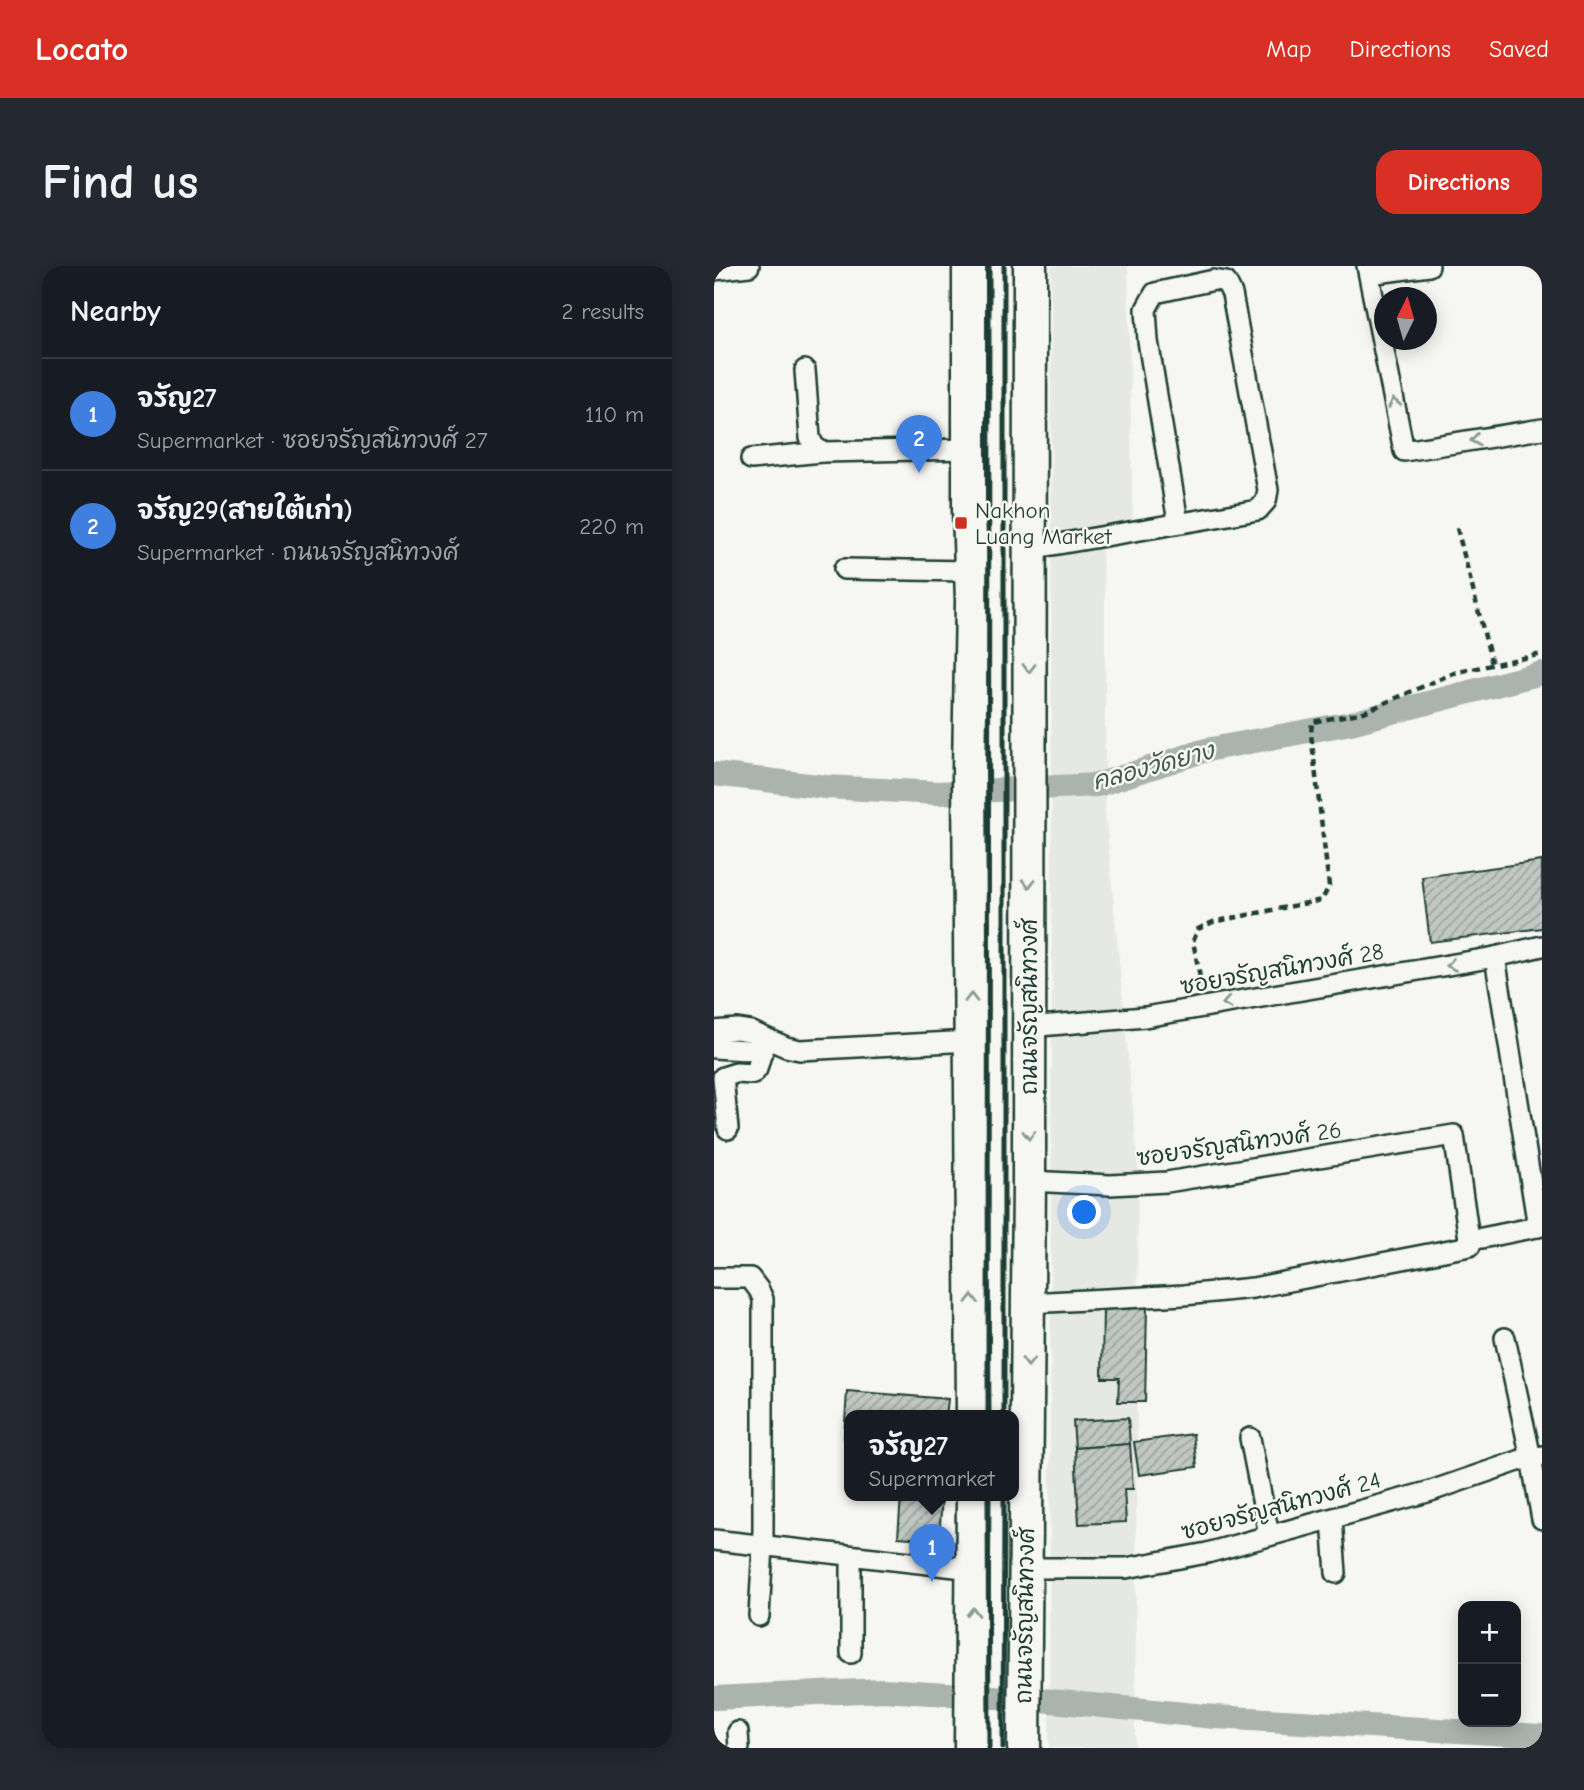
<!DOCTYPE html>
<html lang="en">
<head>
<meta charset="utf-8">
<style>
  :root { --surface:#171b24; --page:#242831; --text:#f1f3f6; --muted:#9ea1a6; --line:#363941; --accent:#d93025 }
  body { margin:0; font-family:"Comic Neue","Playpen Sans Thai",sans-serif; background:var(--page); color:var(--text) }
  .controls { position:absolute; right:21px; bottom:21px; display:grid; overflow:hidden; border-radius:14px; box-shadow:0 4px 18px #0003 }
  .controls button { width:63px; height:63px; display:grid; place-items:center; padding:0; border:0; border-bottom:2px solid var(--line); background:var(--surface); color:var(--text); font:35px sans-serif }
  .compass { position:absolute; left:660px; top:21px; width:63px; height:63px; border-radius:50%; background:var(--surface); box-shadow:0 4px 18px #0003; rotate:5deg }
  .you { position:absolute; left:371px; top:947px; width:24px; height:24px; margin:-18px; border:5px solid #fff; border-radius:50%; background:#1a73e8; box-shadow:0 0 0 10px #1a73e833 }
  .badge { display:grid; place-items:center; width:46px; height:46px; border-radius:50%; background:var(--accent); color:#fff; font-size:23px; font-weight:700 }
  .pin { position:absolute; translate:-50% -58px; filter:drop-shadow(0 2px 4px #0008) }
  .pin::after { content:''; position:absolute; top:37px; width:24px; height:21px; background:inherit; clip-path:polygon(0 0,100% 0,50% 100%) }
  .popup { position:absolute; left:130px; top:1144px; width:175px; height:91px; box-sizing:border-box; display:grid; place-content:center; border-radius:14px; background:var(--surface); filter:drop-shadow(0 2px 5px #0005); font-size:23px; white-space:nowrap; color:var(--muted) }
  .popup b { font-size:26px; color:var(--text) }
  .popup::after { content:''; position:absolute; left:50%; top:100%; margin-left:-14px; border:14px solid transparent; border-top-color:var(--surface) }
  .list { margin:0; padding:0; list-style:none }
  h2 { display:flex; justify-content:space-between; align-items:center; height:91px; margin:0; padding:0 28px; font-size:30px }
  h2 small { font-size:23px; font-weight:400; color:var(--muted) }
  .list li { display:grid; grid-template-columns:46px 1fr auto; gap:21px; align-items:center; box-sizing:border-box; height:112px; padding:0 28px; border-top:2px solid var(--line) }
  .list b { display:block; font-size:26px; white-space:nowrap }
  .list p { margin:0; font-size:23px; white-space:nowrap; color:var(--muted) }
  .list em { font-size:23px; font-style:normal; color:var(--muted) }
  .map { position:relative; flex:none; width:828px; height:1482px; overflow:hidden; border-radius:21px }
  header { display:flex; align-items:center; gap:42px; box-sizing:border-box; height:98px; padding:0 35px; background:var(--accent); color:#fff }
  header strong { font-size:33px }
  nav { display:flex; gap:38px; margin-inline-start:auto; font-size:24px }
  .intro { display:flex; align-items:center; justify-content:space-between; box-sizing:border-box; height:168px; padding:0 42px }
  h1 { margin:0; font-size:49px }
  .button { padding:18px 32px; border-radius:21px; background:var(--accent); color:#fff; font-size:24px; font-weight:700 }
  main { display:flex; gap:42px; padding:0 42px }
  aside { flex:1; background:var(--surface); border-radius:21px; box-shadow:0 4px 18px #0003 }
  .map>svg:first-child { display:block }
  .built { fill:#e6e8e4 }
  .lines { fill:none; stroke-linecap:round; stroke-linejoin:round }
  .canal { stroke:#aab3ae; stroke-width:24 }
  .building { fill:url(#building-hatch); stroke:#1f3d34; stroke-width:2 }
  .street-casing { stroke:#1f3d34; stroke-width:24 }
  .primary-casing { stroke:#1f3d34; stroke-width:37 }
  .path { stroke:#1f3d34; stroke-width:4.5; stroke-dasharray:7 5; stroke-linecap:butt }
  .street { stroke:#f6f6f2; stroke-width:19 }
  .primary { stroke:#f6f6f2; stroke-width:32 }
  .rail { stroke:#1f3d34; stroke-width:5 }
  .oneway { stroke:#8a9a93 }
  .poi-dot { fill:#c8321e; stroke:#f6f6f2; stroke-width:2.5 }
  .labels { text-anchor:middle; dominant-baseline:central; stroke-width:5; stroke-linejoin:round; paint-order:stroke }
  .poi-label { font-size:23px; fill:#1f3d34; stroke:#f6f6f2; text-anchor:start }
  .street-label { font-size:23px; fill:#1f3d34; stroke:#f6f6f2 }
  .water-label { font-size:24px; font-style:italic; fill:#425a52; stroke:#f6f6f2 }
</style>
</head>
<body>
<header>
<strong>Locato</strong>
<nav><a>Map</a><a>Directions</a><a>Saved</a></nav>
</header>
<div class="intro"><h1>Find us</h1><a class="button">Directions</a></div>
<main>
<aside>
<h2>Nearby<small>2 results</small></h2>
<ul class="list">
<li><span class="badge" style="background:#3f7fe0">1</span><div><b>จรัญ27</b><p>Supermarket · ซอยจรัญสนิทวงศ์ 27</p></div><em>110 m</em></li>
<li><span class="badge" style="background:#3f7fe0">2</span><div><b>จรัญ29(สายใต้เก่า)</b><p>Supermarket · ถนนจรัญสนิทวงศ์</p></div><em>220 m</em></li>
</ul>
</aside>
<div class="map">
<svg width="828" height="1482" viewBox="0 0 828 1482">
  <defs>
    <pattern id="building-hatch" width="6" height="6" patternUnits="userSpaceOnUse" patternTransform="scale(1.75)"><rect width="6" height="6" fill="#c1c8c3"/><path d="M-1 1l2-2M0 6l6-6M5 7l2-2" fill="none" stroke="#9ca49f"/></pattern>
  </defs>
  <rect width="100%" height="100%" fill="#f6f6f2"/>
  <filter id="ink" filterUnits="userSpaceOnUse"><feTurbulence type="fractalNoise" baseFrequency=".0143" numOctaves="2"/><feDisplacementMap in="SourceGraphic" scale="14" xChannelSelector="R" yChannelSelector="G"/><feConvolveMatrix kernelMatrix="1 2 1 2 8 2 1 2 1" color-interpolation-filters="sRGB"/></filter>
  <g filter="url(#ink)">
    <!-- built -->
    <polygon class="built" points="337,0 414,0 419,272 387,280 391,323 391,544 424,899 421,1482 335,1482 338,730"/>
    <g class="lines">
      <!-- canal -->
      <g class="canal">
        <polyline points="0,508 112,521 224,527 383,519 492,484 637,457 828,407"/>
        <polyline points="0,1432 169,1424 327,1434 501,1451 828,1470"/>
      </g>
    </g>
    <!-- building -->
    <g class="building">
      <polygon points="828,595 828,662 716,676 708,611"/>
      <polygon points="389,1039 433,1040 431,1136 404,1136 405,1112 388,1112"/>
      <polygon points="133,1125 234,1133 232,1150 136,1150 136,1174 130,1173"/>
      <polygon points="414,1152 416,1178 361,1182 359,1155"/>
      <polygon points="479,1168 483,1201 425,1209 420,1176"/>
      <polygon points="416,1178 419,1223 410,1223 412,1256 365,1258 361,1182"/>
      <polygon points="187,1230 228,1230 225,1274 184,1271"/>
    </g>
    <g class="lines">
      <defs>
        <g id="street">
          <polyline points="653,0 690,185 828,163"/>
          <polyline points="0,4 35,0"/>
          <polyline points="655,8 715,0"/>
          <polyline points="91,104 96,172 100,180 108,186 255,183"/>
          <polyline points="37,193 108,186"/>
          <polyline points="315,283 544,244 552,235 554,224 518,28 512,16 500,14 441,27 432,43 434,75 464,256"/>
          <polyline points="130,303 256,305"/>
          <polyline points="781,691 824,961"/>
          <polyline points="314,761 431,751 781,691 828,680"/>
          <polyline points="0,765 23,763 36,765 72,781 86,784 257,775"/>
          <polyline points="0,782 49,785"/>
          <polyline points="14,863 9,811 22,807 39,808 43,803 51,774"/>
          <polyline points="768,972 828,960"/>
          <polyline points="0,1012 36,1012 45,1024 49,1033 49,1280 45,1350"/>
          <polyline points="314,1037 470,1029 539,1022 756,980 740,869 453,916 396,919 315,915"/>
          <polyline points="791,1072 817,1192 828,1253"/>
          <polyline points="536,1172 555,1269"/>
          <polyline points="618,1253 622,1307"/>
          <polyline points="0,1274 259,1303"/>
          <polyline points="312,1302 412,1302 493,1287 717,1225 810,1193 828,1190"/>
          <polyline points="137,1387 137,1290"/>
          <polyline points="24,1466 25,1482"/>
        </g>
        <g id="primary">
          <polyline points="255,0 255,244 258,335 255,503 259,1150"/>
          <polyline points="257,1482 259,1230"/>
          <polyline points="310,1482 315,915 316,0"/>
        </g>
      </defs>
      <!-- street casing -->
      <use href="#street" class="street-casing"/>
      <!-- primary casing -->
      <use href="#primary" class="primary-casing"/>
      <!-- path -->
      <g class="path">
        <polyline points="743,262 778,398"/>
        <polyline points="488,722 479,675 484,663 499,656 608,634 615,620 597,468 598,456 650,446 740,407 828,388"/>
      </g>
      <!-- street -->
      <use href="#street" class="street"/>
      <!-- primary -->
      <use href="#primary" class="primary"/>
      <!-- rail -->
      <g class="rail">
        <polyline points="274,1150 275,0"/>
        <polyline points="290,1150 290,0"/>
        <polyline points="274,1230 275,1482"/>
        <polyline points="289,1482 290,1230"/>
      </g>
    </g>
    <!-- one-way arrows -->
    <defs><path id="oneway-chevron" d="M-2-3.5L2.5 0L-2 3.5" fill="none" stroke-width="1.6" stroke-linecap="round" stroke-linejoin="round" transform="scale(1.75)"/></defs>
    <g class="oneway">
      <use href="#oneway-chevron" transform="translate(680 137) rotate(-102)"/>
      <use href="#oneway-chevron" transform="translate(761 174) rotate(171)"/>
      <use href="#oneway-chevron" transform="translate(315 402) rotate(90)"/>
      <use href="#oneway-chevron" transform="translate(315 617) rotate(90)"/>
      <use href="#oneway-chevron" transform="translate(737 699) rotate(170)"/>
      <use href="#oneway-chevron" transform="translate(257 732) rotate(-90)"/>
      <use href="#oneway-chevron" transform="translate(513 737) rotate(170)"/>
      <use href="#oneway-chevron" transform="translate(315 869) rotate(90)"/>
      <use href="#oneway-chevron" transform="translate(258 1033) rotate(-90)"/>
      <use href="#oneway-chevron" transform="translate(314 1096) rotate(91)"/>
      <use href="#oneway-chevron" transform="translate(259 1346) rotate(-89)"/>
    </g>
  </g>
  <!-- markers -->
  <rect class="poi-dot" x="240" y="250" width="14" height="14" rx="3.5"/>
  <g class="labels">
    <!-- poi labels -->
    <g class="poi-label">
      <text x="261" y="244">Nakhon<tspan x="261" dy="26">Luang Market</tspan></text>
    </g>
    <!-- street labels -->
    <g class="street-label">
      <text transform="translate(568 703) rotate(-10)">ซอยจรัญสนิทวงศ์ 28</text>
      <text transform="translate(315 741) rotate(-90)">ถนนจรัญสนิทวงศ์</text>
      <text transform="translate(525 878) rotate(-8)">ซอยจรัญสนิทวงศ์ 26</text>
      <text transform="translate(567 1240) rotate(-15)">ซอยจรัญสนิทวงศ์ 24</text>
      <text transform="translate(311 1350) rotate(-89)">ถนนจรัญสนิทวงศ์</text>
    </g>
    <!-- water labels -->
    <g class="water-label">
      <text transform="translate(439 500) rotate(-15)">คลองวัดยาง</text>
    </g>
  </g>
</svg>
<div class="controls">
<button>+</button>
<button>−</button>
</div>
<svg class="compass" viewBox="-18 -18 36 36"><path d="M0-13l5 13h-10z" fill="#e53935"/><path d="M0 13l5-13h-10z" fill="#9ea1a6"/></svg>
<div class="you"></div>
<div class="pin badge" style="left:218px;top:1316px;background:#3f7fe0">1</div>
<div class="popup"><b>จรัญ27</b>Supermarket</div>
<div class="pin badge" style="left:205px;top:207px;background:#3f7fe0">2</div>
</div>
</main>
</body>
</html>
